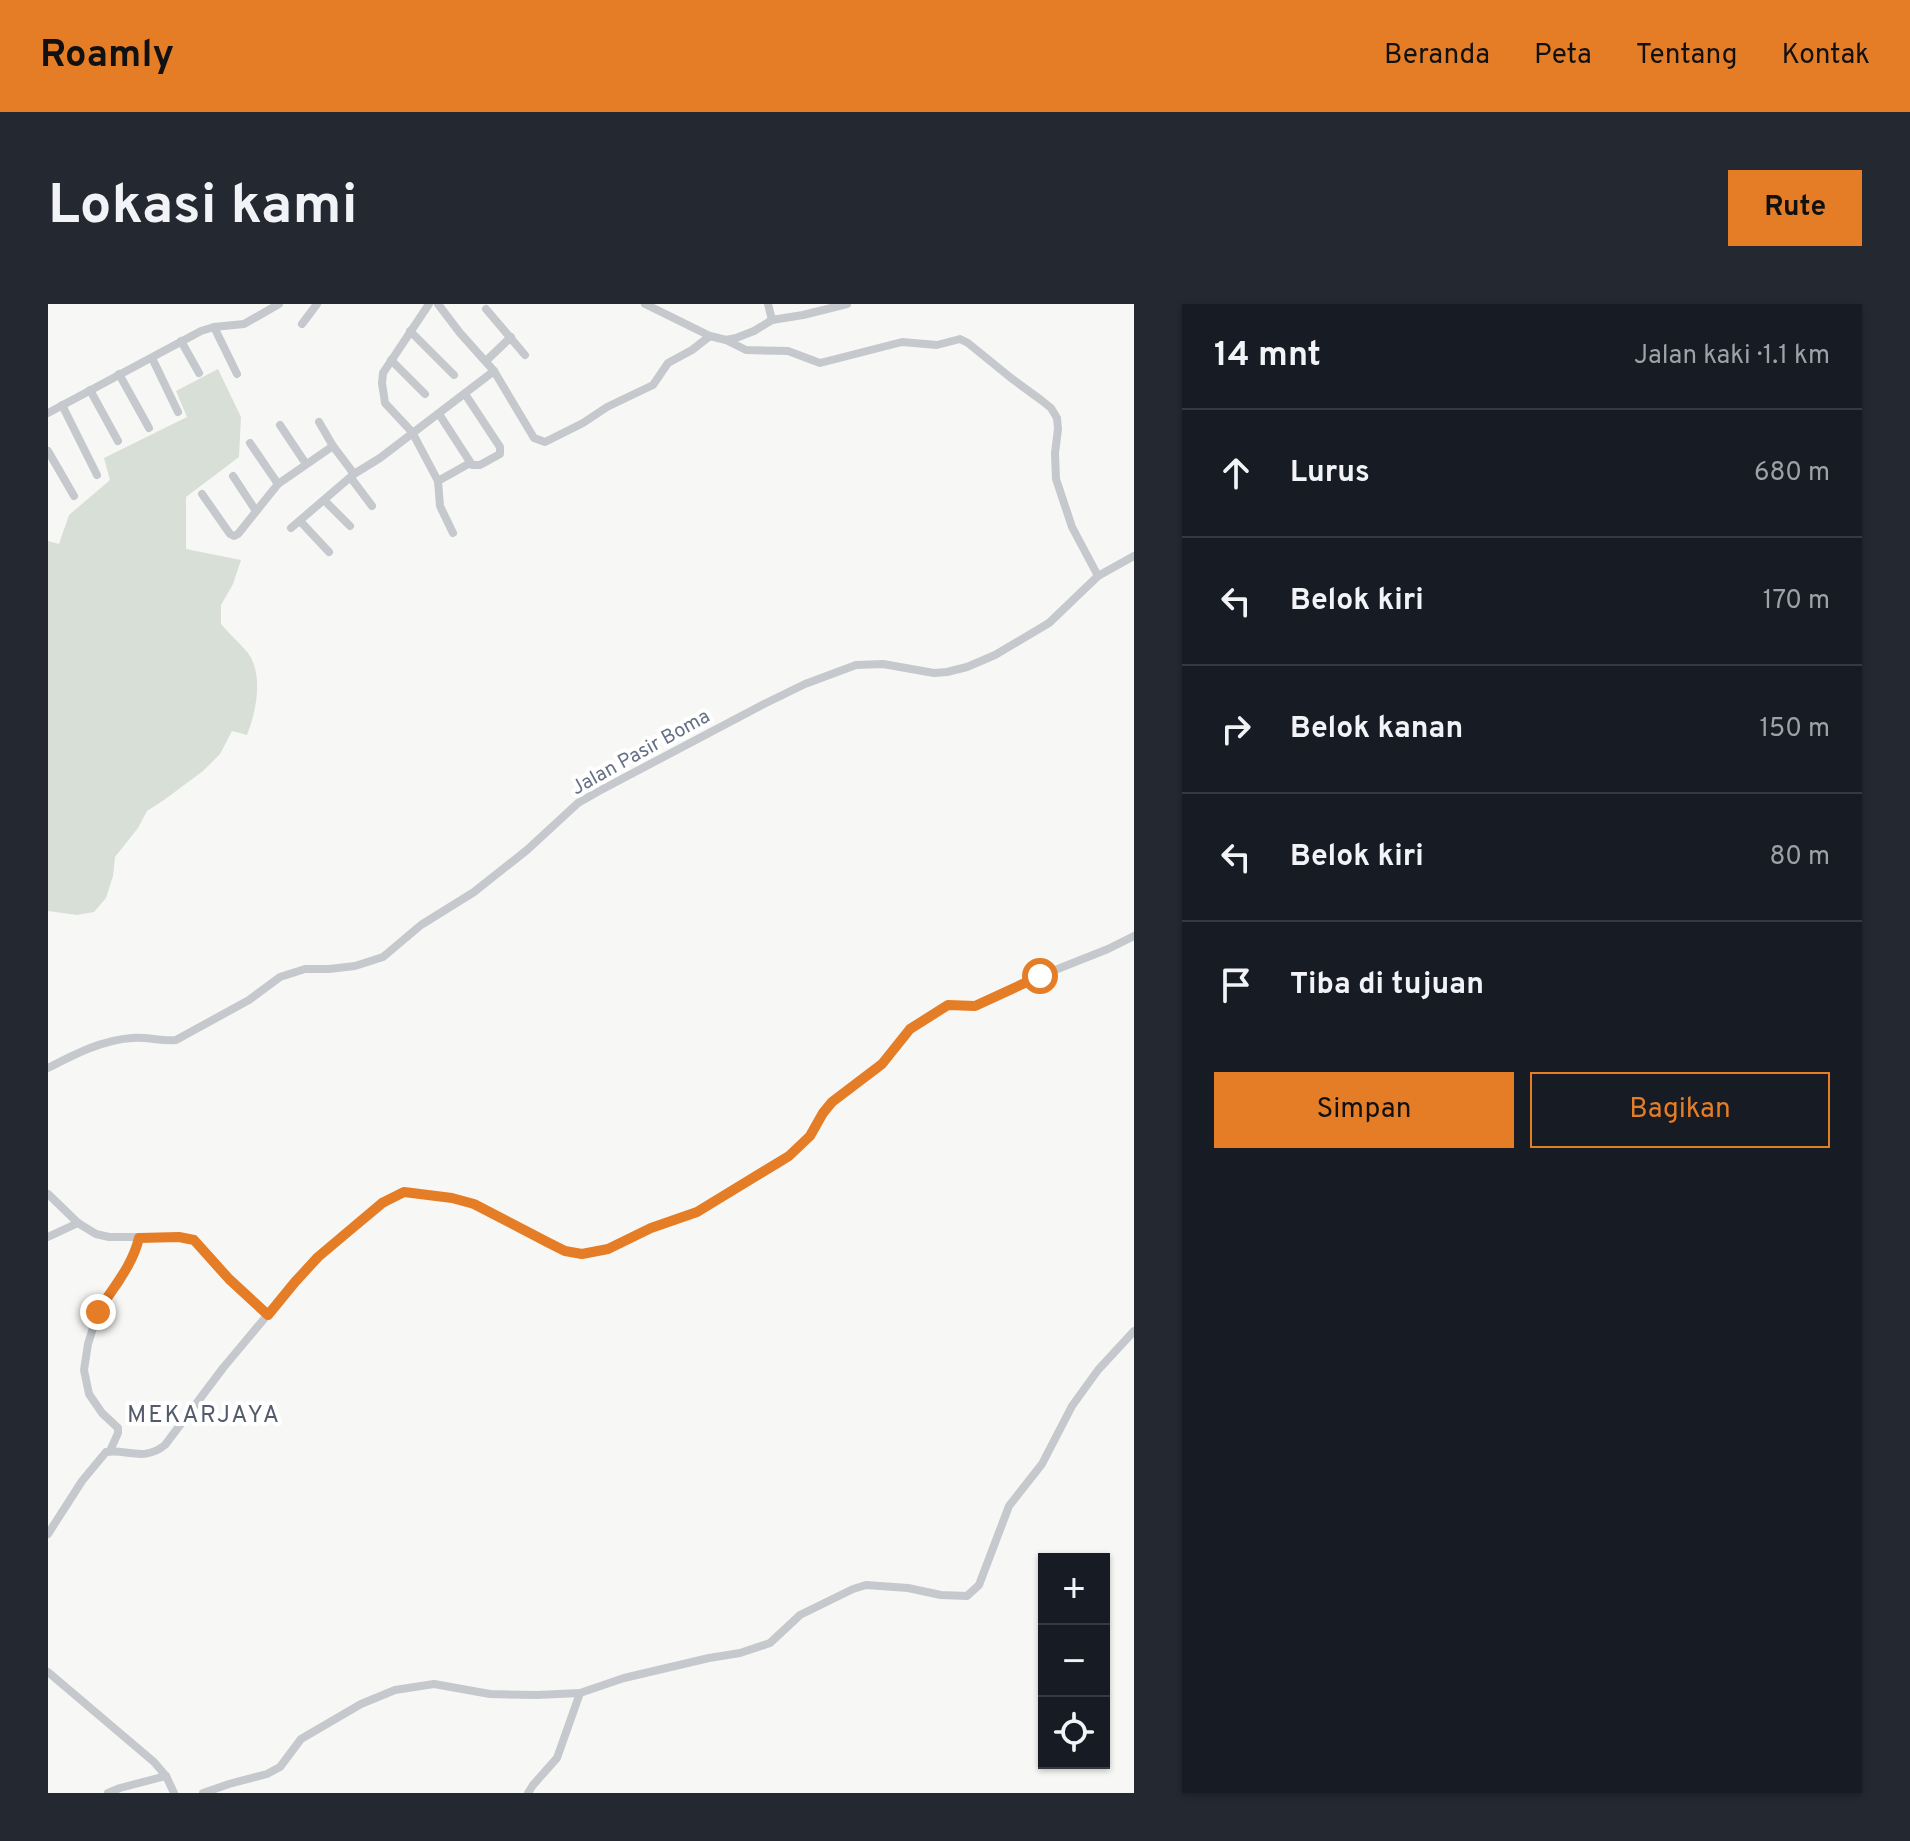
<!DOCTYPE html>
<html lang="id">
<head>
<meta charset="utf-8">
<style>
  :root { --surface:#171b24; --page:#242831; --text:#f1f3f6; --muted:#9ea1a6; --line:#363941; --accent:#e57d27 }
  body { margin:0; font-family:Overpass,sans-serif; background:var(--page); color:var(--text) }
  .controls { position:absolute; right:24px; bottom:24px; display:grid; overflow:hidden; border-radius:0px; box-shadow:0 2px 6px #0004 }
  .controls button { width:72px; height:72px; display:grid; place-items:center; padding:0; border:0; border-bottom:2px solid var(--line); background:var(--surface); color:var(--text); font:40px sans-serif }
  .stop { position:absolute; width:24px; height:24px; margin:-18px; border:6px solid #e57d27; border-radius:50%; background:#fff }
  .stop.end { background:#e57d27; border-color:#fff; box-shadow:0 2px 8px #0008 }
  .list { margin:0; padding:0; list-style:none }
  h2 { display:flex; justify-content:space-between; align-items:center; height:104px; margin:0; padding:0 32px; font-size:34px }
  h2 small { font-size:26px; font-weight:400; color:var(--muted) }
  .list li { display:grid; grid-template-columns:52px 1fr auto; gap:24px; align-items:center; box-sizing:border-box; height:128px; padding:0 32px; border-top:2px solid var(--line) }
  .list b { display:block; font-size:30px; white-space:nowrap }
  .list em { font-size:26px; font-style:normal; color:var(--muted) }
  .actions { display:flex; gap:16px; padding:24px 32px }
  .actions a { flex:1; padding:18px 0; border:2px solid var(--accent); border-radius:0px; text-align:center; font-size:28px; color:var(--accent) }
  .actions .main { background:var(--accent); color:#111 }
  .icon { flex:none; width:44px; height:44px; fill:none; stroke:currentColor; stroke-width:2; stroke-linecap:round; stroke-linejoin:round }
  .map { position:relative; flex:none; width:1086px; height:1489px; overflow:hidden; border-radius:0px }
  header { display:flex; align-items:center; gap:48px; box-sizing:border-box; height:112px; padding:0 40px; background:var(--accent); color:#111 }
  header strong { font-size:38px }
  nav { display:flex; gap:44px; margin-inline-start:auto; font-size:28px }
  .intro { display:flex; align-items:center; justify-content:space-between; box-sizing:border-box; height:192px; padding:0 48px }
  h1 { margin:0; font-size:56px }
  .button { padding:20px 36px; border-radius:0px; background:var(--accent); color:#111; font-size:28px; font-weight:700 }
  main { display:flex; gap:48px; padding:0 48px }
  aside { flex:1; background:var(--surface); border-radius:0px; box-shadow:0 2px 6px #0004 }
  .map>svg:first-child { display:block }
  .green { fill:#d7dfd6 }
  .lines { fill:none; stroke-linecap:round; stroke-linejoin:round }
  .minor { stroke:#c5c8cc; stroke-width:8 }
  .route { stroke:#e57d27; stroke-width:10 }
  .labels { text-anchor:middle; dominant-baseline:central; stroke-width:8; stroke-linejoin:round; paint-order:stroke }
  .street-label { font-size:20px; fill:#667186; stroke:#fff }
  .quarter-label { font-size:24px; letter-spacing:2px; fill:#545c6b; stroke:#fff }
</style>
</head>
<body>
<header>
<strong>Roamly</strong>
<nav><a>Beranda</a><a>Peta</a><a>Tentang</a><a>Kontak</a></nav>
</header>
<div class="intro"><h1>Lokasi kami</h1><a class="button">Rute</a></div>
<main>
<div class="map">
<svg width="1086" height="1489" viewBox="0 0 1086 1489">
  <rect width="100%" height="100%" fill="#f7f8f5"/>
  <!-- green -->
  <path class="green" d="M170 65 193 113 191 153 138 193V245L193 256 185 280 173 301V320C181 330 192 339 200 349 216 371 208 408 199 431L184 427 172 450 155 467 116 496 99 507 90 524 67 553 65 572 58 594 46 608 29 611 0 607V237L11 240 21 211 62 176 56 154 139 113 128 87Z"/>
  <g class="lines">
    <!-- minor -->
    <g class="minor">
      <polyline points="381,0 335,69 334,79 337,99 364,128 390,177 392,202 405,229"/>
      <polyline points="390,0 412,29 446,67 486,134 497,138 535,119 559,103 605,81 620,59 644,46 662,32"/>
      <polyline points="597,0 662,32 678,36 688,34 706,27 724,16 755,11 799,0"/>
      <polyline points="720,0 724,16"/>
      <polyline points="438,5 477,51"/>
      <polyline points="254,20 269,0"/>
      <polyline points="166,23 189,70"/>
      <polyline points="362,27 406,71"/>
      <polyline points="678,36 698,46 740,47 772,59 854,38 889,41 912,35 920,39 963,74 993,96 1003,104 1009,114 1010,125 1007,149 1008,175 1024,223 1050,272"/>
      <polyline points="133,37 151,69"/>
      <polyline points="104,54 130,108"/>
      <polyline points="343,56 377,90"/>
      <polyline points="438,57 463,33"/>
      <polyline points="71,70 101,124"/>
      <polyline points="42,86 70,137"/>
      <polyline points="14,101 49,171"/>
      <polyline points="0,109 153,27 166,23 196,20 231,0"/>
      <polyline points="391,110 424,161 432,161 452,150 452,143 417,90"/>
      <polyline points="271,118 285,142"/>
      <polyline points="232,121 258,160"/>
      <polyline points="202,139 230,180"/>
      <polyline points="0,147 26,192"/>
      <polyline points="185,172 208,207"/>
      <polyline points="303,174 324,202"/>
      <polyline points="390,177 422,159"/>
      <polyline points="154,190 182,230 186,232 190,230 230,180 285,142 306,170"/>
      <polyline points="277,197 302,222"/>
      <polyline points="252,217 281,248"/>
      <polyline points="243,224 306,170 332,154 446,67"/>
      <path d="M0 764C27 750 54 736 84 734 99 732 113 738 128 736L201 696 232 673 257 665H281L307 662 335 653 373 621 426 588 479 546 530 499 551 487 716 400 757 380 808 361 835 360 886 369 899 368 919 363 947 351 1001 319 1050 272 1086 252"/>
      <polyline points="0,890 30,919 48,930 61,933 131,933 146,936 181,975 220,1011"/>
      <polyline points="0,933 30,919"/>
      <polyline points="62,1147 70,1129 70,1124 54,1109 41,1090 36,1066 40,1040 50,1008 57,996 71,979 87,948 91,934"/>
      <path d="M0 1230 34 1177 58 1148C80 1145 96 1158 117 1141L175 1064 247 978 270 953 343 894 356 888 362 889 404 894 426 900 517 947 534 950 560 945 603 924 649 908 733 858 762 832 775 809 784 798 834 760 862 725 900 701 927 702 992 672 1060 645 1086 632"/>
      <polyline points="0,1368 106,1458 118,1472 126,1489"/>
      <polyline points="60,1489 72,1484 118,1472"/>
      <polyline points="155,1489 181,1480 219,1470 232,1463 253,1435 313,1400 347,1386 386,1380 442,1390 489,1391 532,1389 576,1374 661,1354 692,1349 722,1339 752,1311 805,1285 818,1281 860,1284 893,1291 919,1292 931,1281 961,1202 994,1160 1024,1102 1050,1066 1086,1027"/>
      <polyline points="480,1489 485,1481 509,1454 532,1389"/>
    </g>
  </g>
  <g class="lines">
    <!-- route -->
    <path class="route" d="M50 1008C65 983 84 963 91 934L131 933 146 936 181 975 220 1011 247 978 270 953 334 899 356 888 404 894 426 900 501 939 517 947 534 950 560 945 603 924 649 908 741 852 762 832 775 809 784 798 834 760 862 725 900 701 927 702 992 672"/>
  </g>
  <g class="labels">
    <!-- street labels -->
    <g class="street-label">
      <text transform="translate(593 449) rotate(-29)">Jalan Pasir Boma</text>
    </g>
    <!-- quarter labels -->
    <g class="quarter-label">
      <text x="156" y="1112">MEKARJAYA</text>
    </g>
  </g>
</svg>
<div class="controls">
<button>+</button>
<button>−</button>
<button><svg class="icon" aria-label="locate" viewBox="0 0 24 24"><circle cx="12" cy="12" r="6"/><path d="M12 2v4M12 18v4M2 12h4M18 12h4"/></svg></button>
</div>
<div class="stop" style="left:992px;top:672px"></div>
<div class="stop end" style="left:50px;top:1008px"></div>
</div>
<aside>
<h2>14 mnt<small>Jalan kaki · 1.1 km</small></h2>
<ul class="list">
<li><svg class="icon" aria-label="ahead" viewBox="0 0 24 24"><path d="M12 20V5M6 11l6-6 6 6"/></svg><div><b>Lurus</b></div><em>680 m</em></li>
<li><svg class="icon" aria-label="left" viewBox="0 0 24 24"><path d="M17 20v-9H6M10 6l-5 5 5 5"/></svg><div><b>Belok kiri</b></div><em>170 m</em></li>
<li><svg class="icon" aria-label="right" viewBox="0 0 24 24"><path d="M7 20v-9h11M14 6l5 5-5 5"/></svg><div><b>Belok kanan</b></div><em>150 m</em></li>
<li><svg class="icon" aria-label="left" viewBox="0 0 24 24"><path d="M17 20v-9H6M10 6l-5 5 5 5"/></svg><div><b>Belok kiri</b></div><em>80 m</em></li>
<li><svg class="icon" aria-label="arrive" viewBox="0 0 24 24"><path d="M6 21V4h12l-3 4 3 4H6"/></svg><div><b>Tiba di tujuan</b></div></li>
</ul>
<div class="actions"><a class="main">Simpan</a><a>Bagikan</a></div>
</aside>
</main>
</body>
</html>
